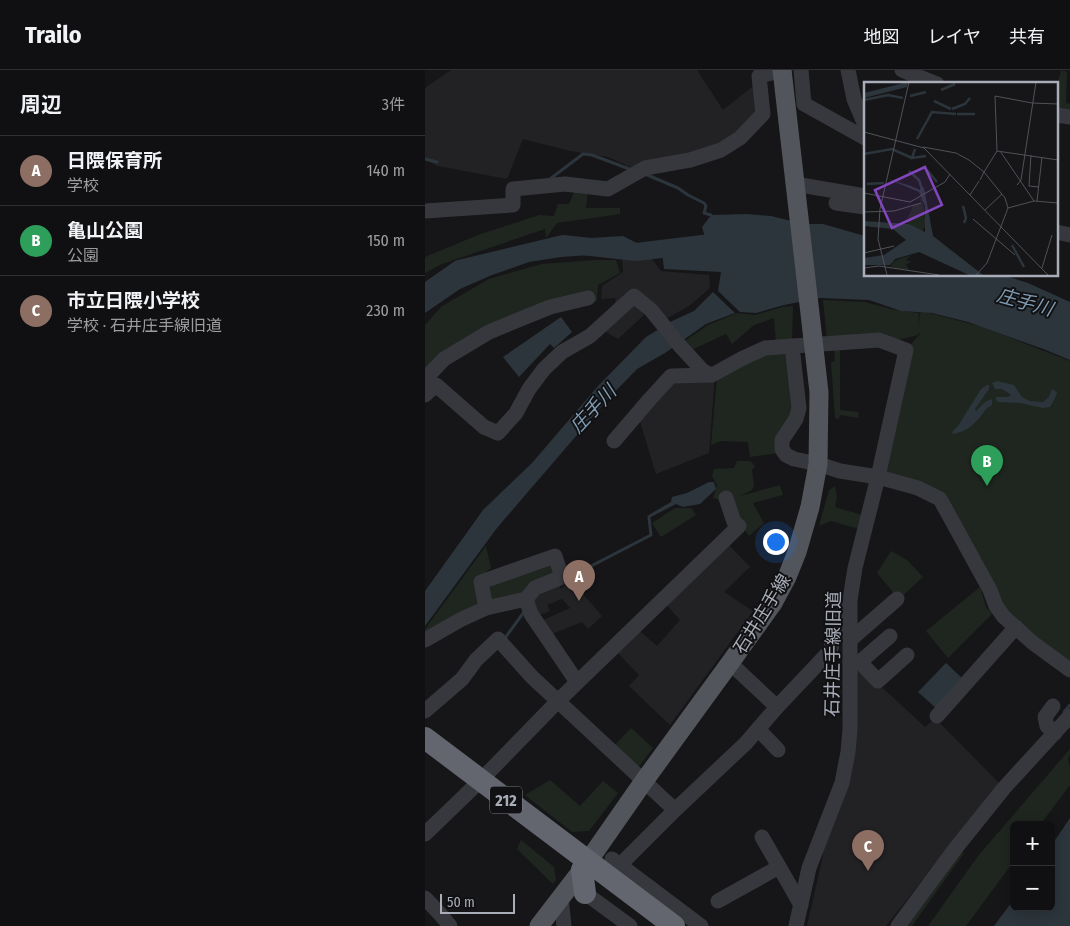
<!DOCTYPE html>
<html lang="ja">
<head>
<meta charset="utf-8">
<style>
  :root { --surface:#101012; --page:#19191b; --text:#f1f3f6; --muted:#9c9d9f; --line:#303032; --accent:#7c3aed }
  body { margin:0; font-family:"Fira Sans Condensed","Noto Sans JP",sans-serif; background:var(--page); color:var(--text) }
  .controls { position:absolute; right:15px; bottom:15px; display:grid; overflow:hidden; border-radius:8px; box-shadow:0 2px 12px #0003 }
  .controls button { width:45px; height:45px; display:grid; place-items:center; padding:0; border:0; border-bottom:1px solid var(--line); background:var(--surface); color:var(--text); font:25px sans-serif }
  .scale { position:absolute; left:15px; bottom:12px; width:75px; box-sizing:border-box; padding-left:5px; border:2px solid #a8adb8; border-top:0; font-size:14px; line-height:18px; white-space:nowrap; color:#a8adb8; -webkit-text-stroke:4px #111113; paint-order:stroke }
  .you { position:absolute; left:350px; top:471px; width:18px; height:18px; margin:-12px; border:4px solid #fff; border-radius:50%; background:#1a73e8; box-shadow:0 0 0 8px #1a73e833 }
  .badge { display:grid; place-items:center; width:32px; height:32px; border-radius:50%; background:var(--accent); color:#fff; font-size:16px; font-weight:700 }
  .pin { position:absolute; translate:-50% -41px; filter:drop-shadow(0 1px 2px #0008) }
  .pin::after { content:''; position:absolute; top:26px; width:18px; height:15px; background:inherit; clip-path:polygon(0 0,100% 0,50% 100%) }
  .list { margin:0; padding:0; list-style:none }
  h2 { display:flex; justify-content:space-between; align-items:center; height:65px; margin:0; padding:0 20px; font-size:21px }
  h2 small { font-size:16px; font-weight:400; color:var(--muted) }
  .list li { display:grid; grid-template-columns:32px 1fr auto; gap:15px; align-items:center; box-sizing:border-box; height:70px; padding:0 20px; border-top:1px solid var(--line) }
  .list b { display:block; font-size:19px; white-space:nowrap }
  .list p { margin:0; font-size:16px; white-space:nowrap; color:var(--muted) }
  .list em { font-size:16px; font-style:normal; color:var(--muted) }
  .map { position:relative; flex:none; width:645px; height:856px; overflow:hidden }
  header { display:flex; align-items:center; gap:30px; box-sizing:border-box; height:70px; padding:0 25px; background:var(--surface); border-bottom:1px solid var(--line) }
  header strong { font-size:24px }
  nav { display:flex; gap:28px; margin-inline-start:auto; font-size:18px }
  main { display:flex }
  aside { flex:1; background:var(--surface) }
  .map>svg:first-child { display:block }
  .built { fill:#222225 }
  .green { fill:#1e261f }
  .water { fill:#2c353c }
  .lines { fill:none; stroke-linecap:round; stroke-linejoin:round }
  .stream { stroke:#2c353c; stroke-width:3 }
  .river { stroke:#2c353c; stroke-width:18 }
  .minor { stroke:#37383d; stroke-width:15 }
  .major { stroke:#53555c; stroke-width:19 }
  .highway { stroke:#63666e; stroke-width:22 }
  .labels { text-anchor:middle; dominant-baseline:central; stroke-width:4; stroke-linejoin:round; paint-order:stroke }
  .shield { fill:#111113; stroke:#7b7e86; stroke-width:1 }
  .shield-label { font-size:16px; font-weight:bold; fill:#a8adb8 }
  .street-label { font-size:18px; fill:#a8adb8; stroke:#111113 }
  .water-label { font-size:19px; font-style:italic; fill:#7f9bb3; stroke:#111113 }
  .inset-river { fill:none; stroke:#2c353c; stroke-width:2.5 }
  .inset-road { fill:none; stroke:#505258; stroke-width:1 }
  .view { fill:#8446be; fill-opacity:0.15; stroke:#8446be; stroke-width:2.5 }
  .inset-edge { fill:none; stroke:#a8adb8; stroke-width:2.5 }
</style>
</head>
<body>
<header>
<strong>Trailo</strong>
<nav><a>地図</a><a>レイヤ</a><a>共有</a></nav>
</header>
<main>
<aside>
<h2>周辺<small>3件</small></h2>
<ul class="list">
<li><span class="badge" style="background:#8d6e63">A</span><div><b>日隈保育所</b><p>学校</p></div><em>140 m</em></li>
<li><span class="badge" style="background:#2e9e5b">B</span><div><b>亀山公園</b><p>公園</p></div><em>150 m</em></li>
<li><span class="badge" style="background:#8d6e63">C</span><div><b>市立日隈小学校</b><p>学校 · 石井庄手線旧道</p></div><em>230 m</em></li>
</ul>
</aside>
<div class="map">
<svg width="645" height="856" viewBox="0 0 645 856">
  <rect width="100%" height="100%" fill="#161618"/>
  <!-- built -->
  <g class="built">
    <polygon points="26,0 272,0 298,40 332,13 335,43 295,79 210,99 183,87 145,81 98,69 82,109 13,96 0,90 0,18"/>
    <polygon points="197,189 227,189 236,201 284,205 285,218 264,236 239,250 211,222 189,238 191,228 176,229 177,216 198,202"/>
    <polygon points="208,232 219,245 193,269 179,261"/>
    <polygon points="290,305 284,383 231,404 213,345 247,307"/>
    <polygon points="301,472 325,497 299,522 328,541 245,655 204,616 214,605 190,580 211,558 232,576 255,550 238,531"/>
    <polygon points="146,510 177,546 163,559 157,552 124,565 118,550 145,538 137,529 122,535 125,541 117,544 114,544 108,540 108,527 134,514 136,519"/>
    <polygon points="434,596 500,657 510,648 574,713 461,856 382,856 397,790 401,764 419,714 428,597"/>
  </g>
  <!-- green -->
  <g class="green">
    <polygon points="636,0 642,2 641,33 645,34 645,43 631,40 631,20"/>
    <polygon points="150,120 163,120 161,138 195,138 195,144 132,153 121,168 120,159 17,194 0,203 0,187 53,165 114,145 129,146 133,134 144,134"/>
    <polygon points="170,190 191,190 195,203 173,215 172,231 124,243 59,268 19,295 0,316 0,255 17,236 64,209 117,194"/>
    <polygon points="398,230 440,232 470,240 494,243 493,258 495,244 497,242 508,244 558,257 645,291 645,600 591,557 515,429 453,407 481,280 495,264 493,263 493,265 473,270 402,270"/>
    <polygon points="368,236 367,271 351,273 349,248 329,255 307,274 301,264 264,281 257,273 283,255 312,243 330,245 357,237"/>
    <polygon points="409,276 415,276 415,340 434,342 433,348 415,345 414,349 410,348 406,292 410,291"/>
    <polygon points="364,279 372,338 354,383 325,387 323,372 296,371 286,375 292,307 339,281"/>
    <polygon points="312,391 325,391 330,396 327,400 329,416 327,420 315,426 355,415 358,425 328,433 339,453 324,466 311,448 309,428 298,431 288,428 292,415 287,406 289,399 309,398"/>
    <polygon points="410,416 412,427 410,437 437,445 434,459 406,451 394,456 404,420"/>
    <polygon points="250,438 266,438 271,445 236,467 227,453"/>
    <polygon points="61,476 66,498 53,508 57,537 0,566 0,559"/>
    <polygon points="466,481 482,490 498,507 474,529 452,503"/>
    <polygon points="129,487 136,506 100,526 62,537 57,513"/>
    <polygon points="555,517 561,537 567,544 523,588 501,561"/>
    <polygon points="206,658 228,678 212,699 187,678"/>
    <polygon points="645,679 645,685 643,689 645,697 645,715 615,755 589,755 589,791 541,856 503,856 553,786"/>
    <polygon points="125,710 155,736 178,711 193,723 164,761 147,762 100,725"/>
    <polygon points="96,770 129,797 131,810 128,814 92,779"/>
    <polygon points="532,781 539,783 487,856 478,856"/>
  </g>
  <!-- water -->
  <g class="water">
    <polygon points="322,144 346,146 379,154 398,154 440,166 440,205 578,205 603,213 645,232 645,290 621,280 543,252 507,243 476,241 444,230 395,228 359,235 331,243 315,242 293,221 296,202 239,199 237,182 251,183 277,179 280,167 277,157 286,145"/>
    <polygon points="198,166 220,177 205,186 191,176 165,185 136,187 104,192 67,205 35,219 0,243 0,224 32,208 65,196 164,168"/>
    <polygon points="288,222 310,243 281,254 240,283 212,299 182,330 72,458 0,556 0,521 58,440 107,393 173,316 221,267 247,251 269,241"/>
    <polygon points="136,247 147,262 129,278 125,274 94,307 78,287"/>
    <polygon points="572,311 589,315 597,327 605,331 618,332 624,327 627,319 632,322 630,328 625,337 618,338 595,333 573,332 571,330 571,327 583,327 586,325 577,319 570,319 567,313"/>
    <path d="M562 315H564V319L550 339 551 341 560 332 567 329V335C561 338 559 342 555 347 547 357 539 362 528 364L527 362 533 356 556 319Z"/>
    <polygon points="284,412 289,412 291,419 275,434 258,437 251,434 224,448 222,446 246,432 247,427 262,423"/>
    <polygon points="521,593 539,610 512,639 493,622"/>
    <polygon points="645,748 645,856 569,856 589,829 589,837 626,837 626,776"/>
  </g>
  <g class="lines">
    <!-- stream -->
    <g class="stream">
      <polyline points="0,89 12,92"/>
      <polyline points="220,104 253,118 263,125 279,133 281,136 279,143 286,145"/>
      <polyline points="125,109 158,84 167,85 207,100"/>
      <polyline points="143,508 226,465 224,448"/>
      <polyline points="80,568 99,542"/>
      <polyline points="639,642 645,635"/>
    </g>
    <!-- river -->
    <polyline class="river" points="0,223 34,199 138,174 211,182 294,172 300,174"/>
    <!-- minor -->
    <g class="minor">
      <polyline points="376,0 379,34 440,68"/>
      <polyline points="423,0 429,29 440,55"/>
      <polyline points="477,0 512,14"/>
      <polyline points="631,45 645,47"/>
      <polyline points="370,114 440,126"/>
      <polyline points="411,133 440,137"/>
      <polyline points="0,141 88,135 88,119 140,114 183,119 220,98 265,90 296,80 315,68 338,44 334,6 359,0"/>
      <polyline points="631,162 645,165"/>
      <polyline points="367,276 374,338 371,349 357,370 357,379 361,385 369,389 393,394 415,401 453,407 493,418 515,429 565,520 571,536 579,547 608,573 645,600"/>
      <polyline points="0,309 19,289 64,262 125,237 163,228"/>
      <polyline points="0,325 11,315 59,357 73,363 91,343 104,319 119,299 137,282 165,266 209,226 226,240 256,277 278,301 287,305 318,288 340,278 454,270 481,280 453,407 430,498 425,530 425,659 423,682 417,713 384,798 371,856"/>
      <polyline points="189,371 225,329 246,306 286,305"/>
      <polyline points="101,529 61,538 56,512 130,486 137,507 110,518 101,529 106,544 152,612"/>
      <polyline points="0,570 35,550 61,538"/>
      <polyline points="425,570 472,529"/>
      <polyline points="435,592 465,566"/>
      <polyline points="305,593 352,637"/>
      <polyline points="425,593 435,592 453,611 482,585"/>
      <polyline points="628,636 620,647 622,656 630,663"/>
      <polyline points="0,641 37,609 51,590 73,569 107,607 250,740"/>
      <polyline points="512,646 591,557"/>
      <polyline points="333,659 353,680"/>
      <polyline points="0,764 56,710 133,631 314,456 309,452 301,428"/>
      <polyline points="337,767 376,835"/>
      <polyline points="187,789 276,856"/>
      <polyline points="195,795 250,740 321,673 352,637 405,581 413,554 423,533"/>
      <polyline points="160,823 205,856"/>
      <polyline points="136,827 139,856"/>
      <polyline points="0,828 16,845 25,856"/>
      <polyline points="293,831 354,797"/>
      <polyline points="473,856 530,779 579,718 645,646"/>
    </g>
    <!-- major -->
    <polyline class="major" points="114,856 157,800 219,711 305,593 348,533 362,507 372,482 385,437 393,394 394,322 357,0"/>
    <!-- highway -->
    <g class="highway">
      <polyline points="0,668 249,856"/>
      <polyline points="157,800 160,823"/>
    </g>
  </g>
  <g class="labels">
    <!-- shield labels -->
    <rect class="shield" x="65" y="716.5" width="32" height="27" rx="4"/>
    <g class="shield-label">
      <text x="81" y="730">212</text>
    </g>
    <!-- street labels -->
    <g class="street-label">
      <text transform="translate(337 544) rotate(-58)">石井庄手線</text>
      <text transform="translate(408 584) rotate(-89)">石井庄手線旧道</text>
    </g>
    <!-- water labels -->
    <g class="water-label">
      <text transform="translate(600 232) rotate(16)">庄手川</text>
      <text transform="translate(168 339) rotate(-47)">庄手川</text>
    </g>
  </g>
  <!-- overview -->
  <g transform="translate(439 12)">
    <rect width="194" height="194" fill="#161618"/>
    <path d="M58 115 62 143 58 150 43 141 45 132H40H46L49 123 58 121 56 117 52 119ZM47 173 42 178 48 180 42 182 45 188 26 185 30 179Z" fill="#1e261f"/>
    <path d="M44 0 43 5 0 16V11ZM24 97 47 104 56 108 57 104 60 106 69 154 119 193H105L55 170 31 177 26 183H1L0 176 20 173 42 158 29 147 0 144V139L45 142 61 150V124L55 110Z" fill="#2c353c"/>
    <path class="inset-river" d="M77 8 91 2M46 14 62 10M0 18 24 13 39 16M70 19 87 27M88 27 101 22 106 16M93 32H111M53 57 68 30 92 32M51 67 48 76 62 74M0 72 28 67 48 76M63 88 73 100M45 89 55 98 59 110M3 102 20 101M99 124 102 136 100 141M148 163 160 185"/>
    <path class="inset-road" d="M0 50 60 66 184 193M59 65 92 71 105 78 120 90 116 98M133 69 194 78M136 69 170 119M167 73 165 104 175 105M153 103 157 98 172 0M0 111 46 120 81 100 86 92M106 113 115 99M173 119 178 75M144 126 170 119 194 121M121 128 138 112M0 130 30 129 57 121M109 137 151 173M0 171 30 164M0 186 15 184 75 193M178 186 188 153M23 193 14 157 16 127 45 0M112 193 123 181 144 126 141 116 120 90 133 69 131 14 168 21 194 22"/>
    <path class="view" d="M61 85 78 123 28 146 11 108Z"/>
    <rect width="194" height="194" class="inset-edge"/>
  </g>
</svg>
<div class="controls">
<button>+</button>
<button>−</button>
</div>
<div class="scale">50 m</div>
<div class="you"></div>
<div class="pin badge" style="left:154px;top:531px;background:#8d6e63">A</div>
<div class="pin badge" style="left:562px;top:416px;background:#2e9e5b">B</div>
<div class="pin badge" style="left:443px;top:801px;background:#8d6e63">C</div>
</div>
</main>
</body>
</html>
